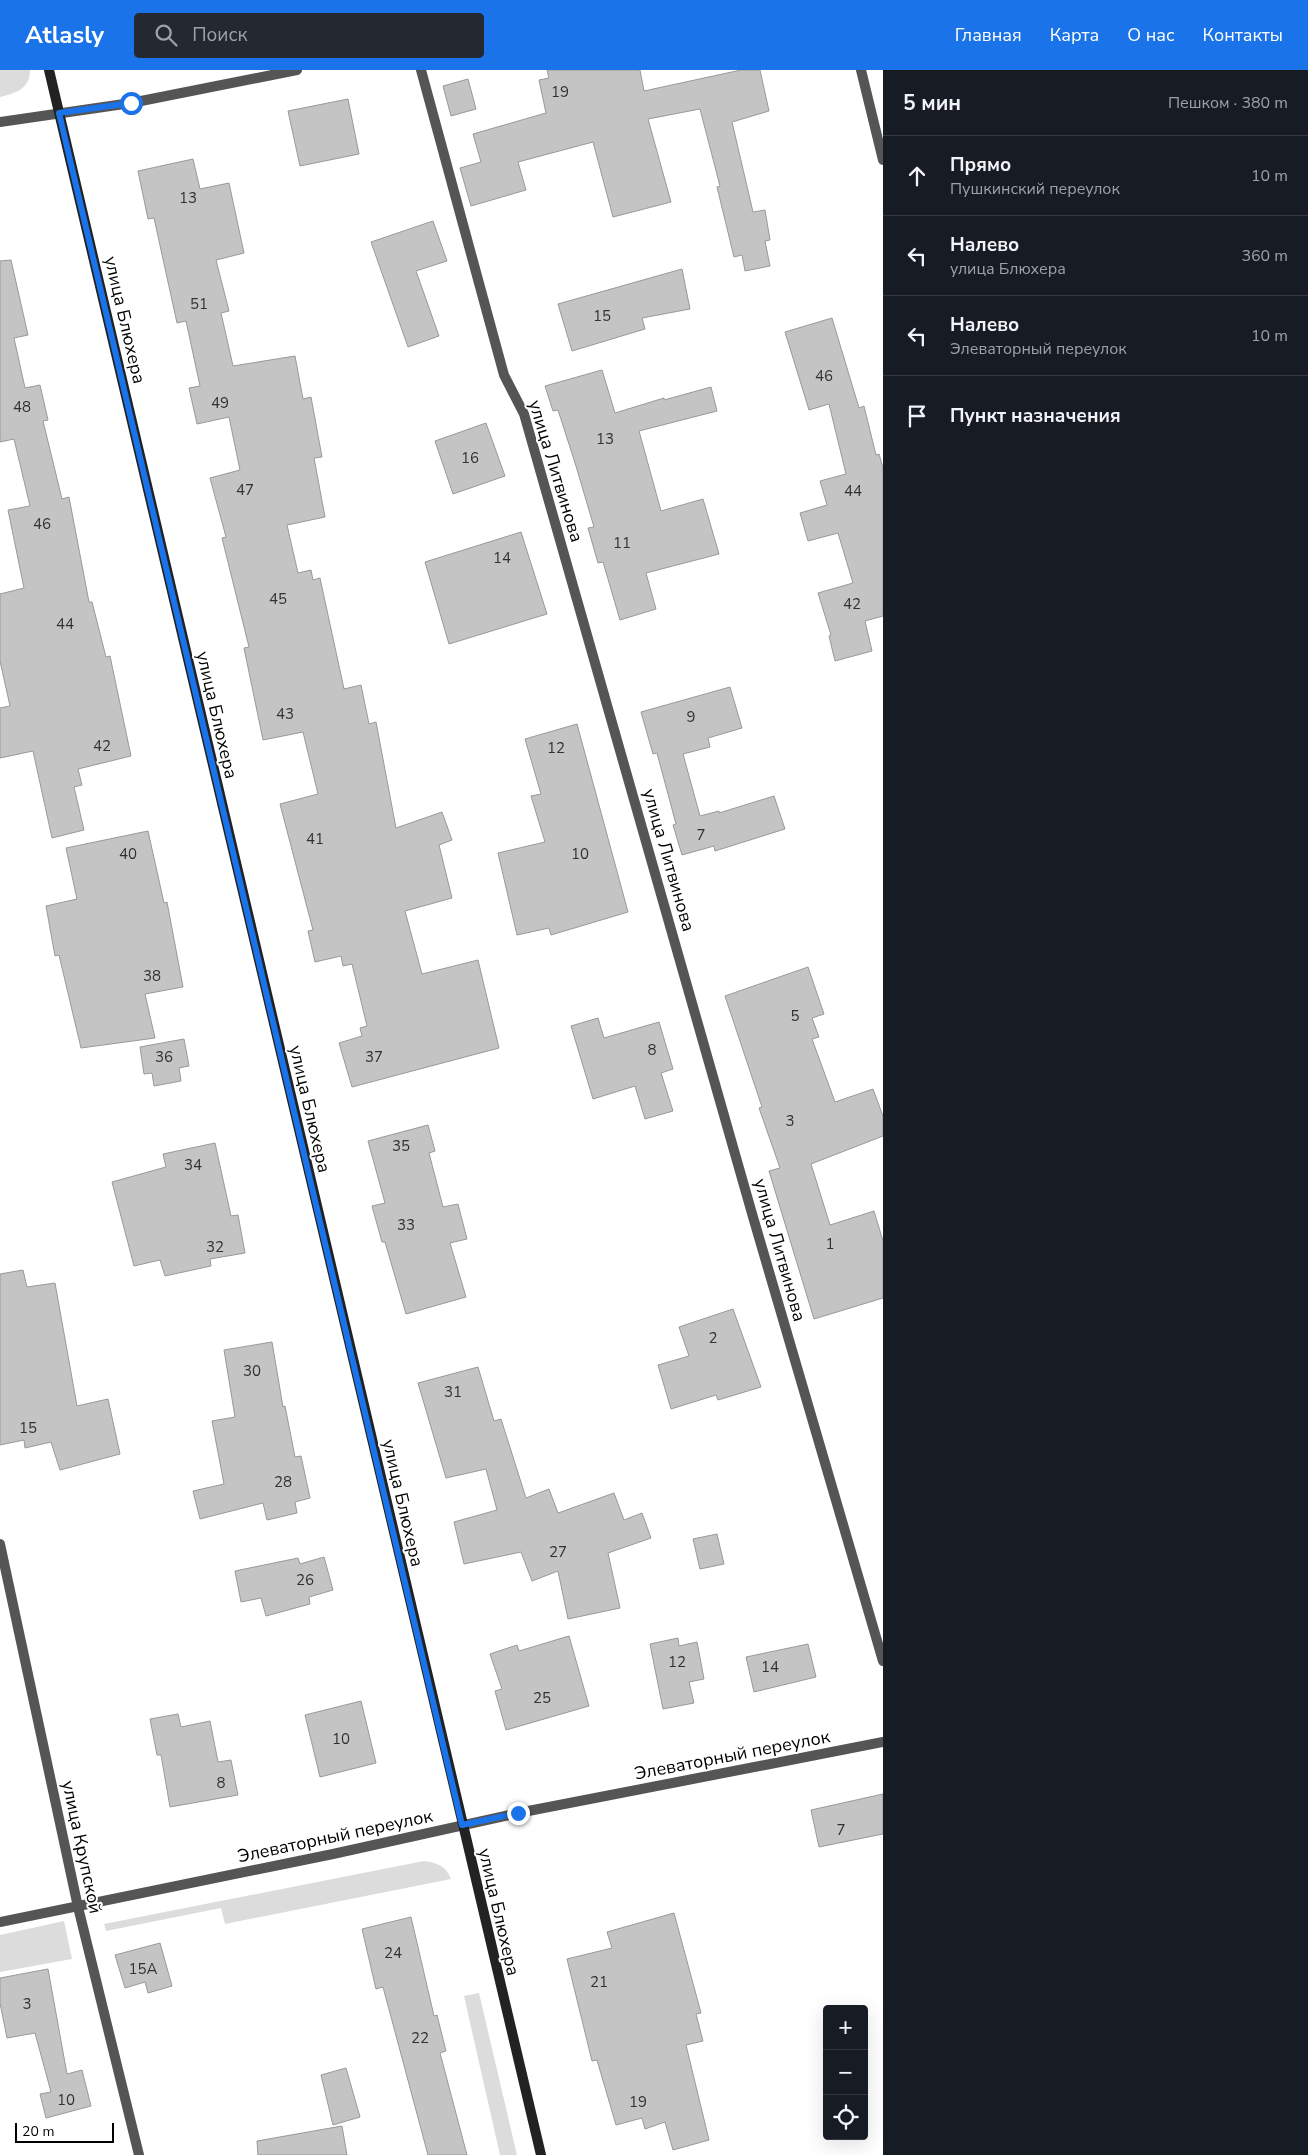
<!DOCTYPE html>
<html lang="ru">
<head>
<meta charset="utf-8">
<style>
  :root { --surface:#171b24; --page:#242831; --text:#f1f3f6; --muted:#9ea1a6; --line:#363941; --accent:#1a73e8 }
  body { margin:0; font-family:"Nunito Sans",sans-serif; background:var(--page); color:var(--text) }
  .controls { position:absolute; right:15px; bottom:15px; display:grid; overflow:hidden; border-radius:5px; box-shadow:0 5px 20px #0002 }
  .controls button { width:45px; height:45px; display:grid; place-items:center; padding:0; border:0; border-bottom:1px solid var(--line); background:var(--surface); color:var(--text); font:25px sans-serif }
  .scale { position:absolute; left:15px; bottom:12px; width:99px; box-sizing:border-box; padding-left:5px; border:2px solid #000; border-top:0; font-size:14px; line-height:18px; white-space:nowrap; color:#000; -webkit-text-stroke:4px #fff; paint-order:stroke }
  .stop { position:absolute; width:15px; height:15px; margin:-11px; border:4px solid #1a73e8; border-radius:50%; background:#fff }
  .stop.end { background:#1a73e8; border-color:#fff; box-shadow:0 1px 5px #0008 }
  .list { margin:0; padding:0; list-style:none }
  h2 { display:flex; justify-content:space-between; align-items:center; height:65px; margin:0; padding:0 20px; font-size:21px }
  h2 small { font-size:16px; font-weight:400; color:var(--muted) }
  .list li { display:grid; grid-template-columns:32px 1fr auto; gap:15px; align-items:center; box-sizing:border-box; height:80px; padding:0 20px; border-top:1px solid var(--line) }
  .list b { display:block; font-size:19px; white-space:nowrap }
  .list p { margin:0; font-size:16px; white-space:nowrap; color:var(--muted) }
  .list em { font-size:16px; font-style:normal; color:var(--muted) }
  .icon { flex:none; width:28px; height:28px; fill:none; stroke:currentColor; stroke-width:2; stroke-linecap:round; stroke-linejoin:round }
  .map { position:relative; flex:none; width:883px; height:2085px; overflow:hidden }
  header { display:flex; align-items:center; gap:30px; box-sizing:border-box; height:70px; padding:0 25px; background:var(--accent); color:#fff }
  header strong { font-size:24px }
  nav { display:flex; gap:28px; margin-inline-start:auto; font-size:18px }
  .search { width:350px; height:45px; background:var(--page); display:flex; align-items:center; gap:12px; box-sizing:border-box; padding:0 18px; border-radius:5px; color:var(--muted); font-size:19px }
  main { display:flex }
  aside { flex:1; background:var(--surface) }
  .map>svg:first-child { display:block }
  .green { fill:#dcdcdc }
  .building { fill:#c4c4c4; stroke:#999 }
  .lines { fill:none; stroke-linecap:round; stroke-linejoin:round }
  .street { stroke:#555; stroke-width:10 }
  .secondary { stroke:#222; stroke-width:10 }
  .route { stroke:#1a73e8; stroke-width:6 }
  .labels { text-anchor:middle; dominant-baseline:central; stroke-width:4; stroke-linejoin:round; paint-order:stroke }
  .number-label { font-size:15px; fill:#313131 }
  .street-label { font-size:18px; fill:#000; stroke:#fff }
</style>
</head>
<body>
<header>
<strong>Atlasly</strong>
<div class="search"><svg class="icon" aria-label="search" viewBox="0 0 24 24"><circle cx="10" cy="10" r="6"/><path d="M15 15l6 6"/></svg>Поиск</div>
<nav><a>Главная</a><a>Карта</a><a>О нас</a><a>Контакты</a></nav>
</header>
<main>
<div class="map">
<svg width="883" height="2085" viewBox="0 0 883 2085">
  <rect width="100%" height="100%" fill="#fff"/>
  <!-- green -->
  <g class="green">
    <path d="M0 0H30C30 19 16 23 0 27Z"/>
    <path d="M424 1791C438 1793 446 1796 451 1809L225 1854 221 1838 106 1861 104 1854Z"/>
    <polygon points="64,1851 72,1889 0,1902 0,1865"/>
    <polygon points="479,1923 517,2085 500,2085 464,1926"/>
  </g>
  <!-- building -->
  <g class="building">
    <polygon points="547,0 640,0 644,21 741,0 760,0 769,41 732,52 753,142 765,140 770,170 765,171 770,196 745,201 742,185 734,187 717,117 720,116 700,39 648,49 671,132 613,147 593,72 518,92 526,120 471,136 460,98 481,92 473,64 546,43 539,10 549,8"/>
    <polygon points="468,9 476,39 451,46 443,16"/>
    <polygon points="348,29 359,84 300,96 288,41"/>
    <polygon points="193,89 200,119 229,113 244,183 216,190 229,241 221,243 233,296 295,286 303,329 311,327 322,387 314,388 325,447 287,455 298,503 311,500 313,510 320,508 344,619 361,615 369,654 376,652 396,758 442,742 452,770 439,775 452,828 405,841 422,904 478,890 499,978 352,1017 339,973 362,966 360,958 367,956 352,894 343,896 341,886 315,892 308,861 313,860 280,734 318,724 303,662 263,670 244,578 249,577 222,468 226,467 210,408 240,400 229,347 197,354 189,318 200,316 186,251 177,253 154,148 148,149 138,101"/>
    <polygon points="433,151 447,191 416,201 439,266 408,277 371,172"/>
    <polygon points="11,190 28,265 14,268 25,318 40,315 48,350 43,351 62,429 69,427 89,532 92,532 106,587 110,586 131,686 78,699 82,715 74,717 84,760 52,768 33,681 0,688 0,638 10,636 0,591 0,524 24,518 8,440 30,436 14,369 0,372 0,191"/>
    <polygon points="682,199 690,239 642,248 645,259 572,281 558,234"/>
    <polygon points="832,248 859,338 864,336 876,385 879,384 883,398 883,546 865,551 872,581 835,591 829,566 831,565 818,523 853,513 838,463 808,471 800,443 827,435 820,411 846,404 829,334 809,340 785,262"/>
    <polygon points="602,300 615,343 664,328 664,330 711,317 717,341 639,361 661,441 703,429 719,484 646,503 656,539 620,550 603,492 598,493 588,458 594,457 576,396 558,340 553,341 545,316"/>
    <polygon points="486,353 505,406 453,424 435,371"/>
    <polygon points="521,462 547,544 449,574 425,492"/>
    <polygon points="730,617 742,658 708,668 710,677 683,684 700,746 719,741 719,743 774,726 785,759 715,781 714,776 682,785 673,755 676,754 657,683 653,684 641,642"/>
    <polygon points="577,654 628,842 551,865 549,858 517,865 498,783 545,772 531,726 541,724 525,669"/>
    <polygon points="148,761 164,833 167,832 183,917 145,924 155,968 81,978 59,885 55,886 46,836 77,829 66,778"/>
    <polygon points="808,897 824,944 812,948 819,967 812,969 835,1032 873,1019 883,1046 883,1066 811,1094 830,1155 874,1141 883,1171 883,1228 814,1249 769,1101 780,1098 759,1038 762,1037 725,926"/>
    <polygon points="598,948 604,968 659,952 673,999 661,1003 673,1041 645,1049 635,1016 593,1029 571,956"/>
    <polygon points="184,969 189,996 179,998 181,1011 154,1016 152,1003 144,1004 140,977"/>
    <polygon points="428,1055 435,1081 429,1083 443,1137 458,1134 467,1169 450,1173 466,1227 406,1244 385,1172 382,1172 372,1136 385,1133 368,1071"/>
    <polygon points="215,1073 231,1146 238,1145 245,1183 210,1189 211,1196 165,1206 160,1190 134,1196 112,1112 166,1097 163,1084"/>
    <polygon points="23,1200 27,1217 55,1213 77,1336 108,1329 120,1384 60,1400 51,1372 25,1378 24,1370 0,1375 0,1204"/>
    <polygon points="733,1239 761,1317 718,1330 716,1325 671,1339 658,1295 689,1286 679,1257"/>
    <polygon points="272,1272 283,1337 285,1336 295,1387 301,1386 310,1428 295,1432 297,1443 267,1450 263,1433 200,1449 193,1421 224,1414 212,1351 235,1347 224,1280"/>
    <polygon points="478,1297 494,1351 501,1349 526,1428 549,1419 558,1443 614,1423 624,1450 642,1443 651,1468 608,1483 620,1538 568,1549 558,1501 532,1511 521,1482 464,1494 454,1452 497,1440 486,1399 446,1408 418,1313"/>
    <polygon points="717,1464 724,1494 700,1499 693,1469"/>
    <polygon points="324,1487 333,1520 309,1527 310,1534 266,1546 261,1528 241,1532 235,1501 298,1488 300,1494"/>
    <polygon points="569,1566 589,1636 506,1660 495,1621 502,1619 490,1584 517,1575 519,1581"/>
    <polygon points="678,1568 679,1576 697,1572 704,1609 689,1612 694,1633 663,1639 650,1574"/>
    <polygon points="808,1574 816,1607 754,1622 746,1587"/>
    <polygon points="361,1631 376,1693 320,1707 305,1645"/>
    <polygon points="178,1644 181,1657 210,1651 218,1692 231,1690 238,1725 170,1737 161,1685 157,1685 150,1649"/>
    <polygon points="883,1724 883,1764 819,1777 811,1740"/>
    <polygon points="674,1843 701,1943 696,1944 703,1971 686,1975 709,2070 673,2080 665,2052 645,2059 642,2048 616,2055 597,1990 592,1991 567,1889 612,1878 607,1862"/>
    <polygon points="411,1847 434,1946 437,1945 446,1981 440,1983 467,2085 428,2085 383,1917 376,1919 362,1859"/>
    <polygon points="160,1873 172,1916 148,1923 145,1912 125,1918 115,1885"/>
    <polygon points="48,1899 67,2004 82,2000 91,2036 46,2048 40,2024 51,2022 35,1963 7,1968 0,1933 0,1908"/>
    <polygon points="346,1998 360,2047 333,2055 321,2005"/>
    <polygon points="342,2056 347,2085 258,2085 257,2071"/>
  </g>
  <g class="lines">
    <!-- street -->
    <g class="street">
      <polyline points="421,0 504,305 524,344 753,1147 883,1591"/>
      <polyline points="861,0 883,90"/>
      <polyline points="0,52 131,33 297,0"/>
      <polyline points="0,1474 78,1837 139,2085"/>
      <polyline points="0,1852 333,1784 518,1743 883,1672"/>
    </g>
    <!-- secondary -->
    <polyline class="secondary" points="49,0 541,2085"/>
  </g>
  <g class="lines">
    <!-- route -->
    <polyline class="route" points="131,33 59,43 462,1755 518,1743"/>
  </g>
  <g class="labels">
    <!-- number labels -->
    <g class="number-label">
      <text x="560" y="22">19</text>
      <text x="188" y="128">13</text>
      <text x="199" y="234">51</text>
      <text x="602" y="246">15</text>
      <text x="824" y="306">46</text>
      <text x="220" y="333">49</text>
      <text x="22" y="337">48</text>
      <text x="605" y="369">13</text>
      <text x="470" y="388">16</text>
      <text x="245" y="420">47</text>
      <text x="853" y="421">44</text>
      <text x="42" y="454">46</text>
      <text x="622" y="473">11</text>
      <text x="502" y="488">14</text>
      <text x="278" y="529">45</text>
      <text x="852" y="534">42</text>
      <text x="65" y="554">44</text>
      <text x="285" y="644">43</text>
      <text x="691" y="647">9</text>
      <text x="102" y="676">42</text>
      <text x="556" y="678">12</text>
      <text x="701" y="765">7</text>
      <text x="315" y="769">41</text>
      <text x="128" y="784">40</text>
      <text x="580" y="784">10</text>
      <text x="152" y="906">38</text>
      <text x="795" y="946">5</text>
      <text x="652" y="980">8</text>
      <text x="164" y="987">36</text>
      <text x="374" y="987">37</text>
      <text x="790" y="1051">3</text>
      <text x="401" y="1076">35</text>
      <text x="193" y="1095">34</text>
      <text x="406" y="1155">33</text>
      <text x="830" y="1174">1</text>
      <text x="215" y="1177">32</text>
      <text x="713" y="1268">2</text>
      <text x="252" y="1301">30</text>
      <text x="453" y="1322">31</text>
      <text x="28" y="1358">15</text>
      <text x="283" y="1412">28</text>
      <text x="558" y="1482">27</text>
      <text x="305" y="1510">26</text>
      <text x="677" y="1592">12</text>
      <text x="770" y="1597">14</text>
      <text x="542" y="1628">25</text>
      <text x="341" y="1669">10</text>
      <text x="221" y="1713">8</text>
      <text x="841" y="1760">7</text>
      <text x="393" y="1883">24</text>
      <text x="143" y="1899">15А</text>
      <text x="599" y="1912">21</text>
      <text x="27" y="1934">3</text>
      <text x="420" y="1968">22</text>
      <text x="66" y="2030">10</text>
      <text x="638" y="2032">19</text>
    </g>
    <!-- street labels -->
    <g class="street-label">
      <text transform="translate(125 250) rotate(77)">улица Блюхера</text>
      <text transform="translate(556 401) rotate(73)">улица Литвинова</text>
      <text transform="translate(217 645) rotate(77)">улица Блюхера</text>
      <text transform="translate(669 790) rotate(74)">улица Литвинова</text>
      <text transform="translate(310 1039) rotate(77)">улица Блюхера</text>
      <text transform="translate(780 1180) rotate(74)">улица Литвинова</text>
      <text transform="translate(403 1433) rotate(77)">улица Блюхера</text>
      <text transform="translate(732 1685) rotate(-11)">Элеваторный переулок</text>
      <text transform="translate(335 1766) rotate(-12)">Элеваторный переулок</text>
      <text transform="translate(82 1777) rotate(78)">улица Крупской</text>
      <text transform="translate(499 1842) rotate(77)">улица Блюхера</text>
    </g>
  </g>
</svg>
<div class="controls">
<button>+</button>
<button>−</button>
<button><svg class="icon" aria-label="locate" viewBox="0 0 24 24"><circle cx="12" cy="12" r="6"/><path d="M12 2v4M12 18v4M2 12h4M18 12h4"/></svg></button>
</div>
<div class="scale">20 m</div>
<div class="stop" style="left:131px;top:33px"></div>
<div class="stop end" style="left:518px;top:1743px"></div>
</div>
<aside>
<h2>5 мин<small>Пешком · 380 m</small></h2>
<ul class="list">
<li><svg class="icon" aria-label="ahead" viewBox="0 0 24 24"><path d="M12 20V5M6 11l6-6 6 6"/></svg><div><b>Прямо</b><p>Пушкинский переулок</p></div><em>10 m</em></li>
<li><svg class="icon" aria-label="left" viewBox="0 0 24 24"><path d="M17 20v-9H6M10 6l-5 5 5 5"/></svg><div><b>Налево</b><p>улица Блюхера</p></div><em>360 m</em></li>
<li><svg class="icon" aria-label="left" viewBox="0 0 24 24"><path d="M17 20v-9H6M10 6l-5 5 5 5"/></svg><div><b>Налево</b><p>Элеваторный переулок</p></div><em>10 m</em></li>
<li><svg class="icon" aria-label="arrive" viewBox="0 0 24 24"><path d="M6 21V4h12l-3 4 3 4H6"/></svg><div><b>Пункт назначения</b></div></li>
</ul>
</aside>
</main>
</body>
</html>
